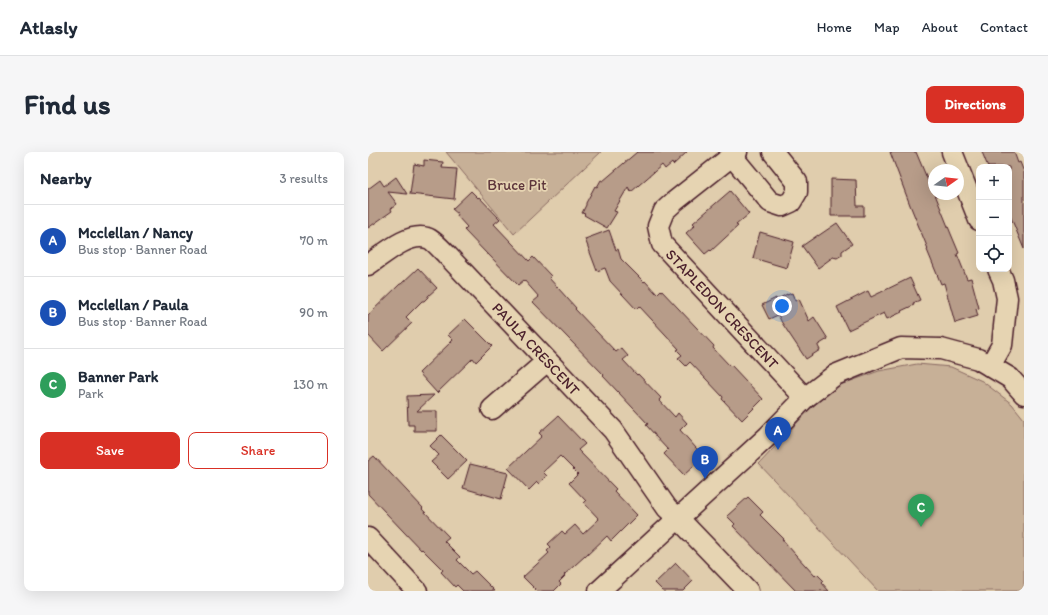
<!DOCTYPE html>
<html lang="en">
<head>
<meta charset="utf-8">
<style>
  :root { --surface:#fff; --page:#f6f6f7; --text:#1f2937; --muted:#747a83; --line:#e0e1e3; --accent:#d93025 }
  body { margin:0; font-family:Itim,sans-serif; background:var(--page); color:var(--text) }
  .controls { position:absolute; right:12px; top:12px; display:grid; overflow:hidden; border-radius:8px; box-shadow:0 4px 16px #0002 }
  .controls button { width:36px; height:36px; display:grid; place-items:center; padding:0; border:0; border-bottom:1px solid var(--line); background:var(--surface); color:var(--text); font:20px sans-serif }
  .compass { position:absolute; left:560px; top:12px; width:36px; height:36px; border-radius:50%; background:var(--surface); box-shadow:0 4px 16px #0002; rotate:76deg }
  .you { position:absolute; left:414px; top:154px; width:14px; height:14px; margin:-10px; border:3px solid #fff; border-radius:50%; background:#1a73e8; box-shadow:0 0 0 6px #1a73e833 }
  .badge { display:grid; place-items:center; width:26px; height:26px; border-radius:50%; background:var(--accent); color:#fff; font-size:13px; font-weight:700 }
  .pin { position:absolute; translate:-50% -33px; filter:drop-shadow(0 1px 2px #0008) }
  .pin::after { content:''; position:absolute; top:21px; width:14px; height:12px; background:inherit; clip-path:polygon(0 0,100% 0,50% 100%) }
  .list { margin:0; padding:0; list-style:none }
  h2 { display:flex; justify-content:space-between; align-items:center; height:52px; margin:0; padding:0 16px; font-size:17px }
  h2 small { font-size:13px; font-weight:400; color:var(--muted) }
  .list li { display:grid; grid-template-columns:26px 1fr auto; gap:12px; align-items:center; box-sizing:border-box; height:72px; padding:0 16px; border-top:1px solid var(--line) }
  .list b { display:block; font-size:15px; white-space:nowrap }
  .list p { margin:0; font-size:13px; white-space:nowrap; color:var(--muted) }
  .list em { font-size:13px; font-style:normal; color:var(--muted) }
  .actions { display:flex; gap:8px; padding:12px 16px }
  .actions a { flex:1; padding:9px 0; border:1px solid var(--accent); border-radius:8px; text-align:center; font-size:14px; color:var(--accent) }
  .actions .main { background:var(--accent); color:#fff }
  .icon { flex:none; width:22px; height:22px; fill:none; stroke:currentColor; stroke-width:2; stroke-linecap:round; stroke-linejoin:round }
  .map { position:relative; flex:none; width:656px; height:439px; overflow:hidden; border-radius:8px }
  header { display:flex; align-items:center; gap:24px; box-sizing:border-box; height:56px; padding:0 20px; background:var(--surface); border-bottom:1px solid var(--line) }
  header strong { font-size:19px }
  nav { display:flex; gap:22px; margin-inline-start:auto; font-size:14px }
  .intro { display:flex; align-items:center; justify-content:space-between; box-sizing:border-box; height:96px; padding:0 24px }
  h1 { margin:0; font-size:28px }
  .button { padding:10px 18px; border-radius:8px; background:var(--accent); color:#fff; font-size:14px; font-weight:700 }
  main { display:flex; gap:24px; padding:0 24px }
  aside { flex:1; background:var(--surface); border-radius:8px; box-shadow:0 4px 16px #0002 }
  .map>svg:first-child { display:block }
  .green { fill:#c7b097; stroke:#886861 }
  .building { fill:#b79c89; stroke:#4a1f2b }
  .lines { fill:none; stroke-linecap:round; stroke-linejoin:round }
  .minor-casing { stroke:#4a1f2b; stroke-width:23 }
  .minor { stroke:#e6d4b2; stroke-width:20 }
  .labels { text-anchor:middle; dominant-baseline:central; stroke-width:3.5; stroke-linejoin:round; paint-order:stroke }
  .park-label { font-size:15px; fill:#5d353b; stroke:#e6d4b2 }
  .street-label { font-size:15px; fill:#4a1f2b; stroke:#e6d4b2 }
</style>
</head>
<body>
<header>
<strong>Atlasly</strong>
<nav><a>Home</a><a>Map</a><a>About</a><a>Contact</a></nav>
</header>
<div class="intro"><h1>Find us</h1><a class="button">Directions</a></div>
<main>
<aside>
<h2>Nearby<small>3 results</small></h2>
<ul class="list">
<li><span class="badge" style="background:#1a4fb4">A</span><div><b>Mcclellan / Nancy</b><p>Bus stop · Banner Road</p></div><em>70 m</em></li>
<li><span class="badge" style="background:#1a4fb4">B</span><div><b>Mcclellan / Paula</b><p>Bus stop · Banner Road</p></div><em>90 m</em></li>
<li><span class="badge" style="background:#2e9e5b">C</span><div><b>Banner Park</b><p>Park</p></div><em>130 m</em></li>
</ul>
<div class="actions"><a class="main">Save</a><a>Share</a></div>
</aside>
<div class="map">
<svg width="656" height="439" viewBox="0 0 656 439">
  <rect width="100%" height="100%" fill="#e0cdad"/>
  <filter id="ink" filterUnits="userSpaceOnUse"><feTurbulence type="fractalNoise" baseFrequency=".025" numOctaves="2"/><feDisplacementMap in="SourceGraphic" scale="8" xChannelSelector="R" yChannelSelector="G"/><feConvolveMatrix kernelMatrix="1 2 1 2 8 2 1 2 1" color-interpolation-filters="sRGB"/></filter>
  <g filter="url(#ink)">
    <!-- green -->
    <g class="green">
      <polygon points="78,0 233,0 146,82"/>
      <polygon points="549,212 583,215 614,229 644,252 656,267 656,439 510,439 391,312 442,257 469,234 511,219"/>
    </g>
    <!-- building -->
    <g class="building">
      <polygon points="269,0 319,0 305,13 304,11 297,17 294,13 263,40 260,35 246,59 249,60 239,76 216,63 217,62 214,61 218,53 218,51 227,34 229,35 233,28 235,29"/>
      <polygon points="522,0 548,0 561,31 562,30 583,82 591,101 589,102 599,127 603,126 611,156 608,157 610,164 587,171 576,131 573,132 559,98 560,97 542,53"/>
      <polygon points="614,0 646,0 650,11 652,10 656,20 656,97 641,61 641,15 620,15"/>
      <polygon points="56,8 75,10 74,16 89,17 86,47 42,42 46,12 56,14"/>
      <polygon points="28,25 39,42 20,40 29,52 23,57 24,59 0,76 0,37 12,28 16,34"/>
      <polygon points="463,27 488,28 489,54 496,54 496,64 463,64"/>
      <polygon points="103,39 110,46 111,45 132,67 126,72 161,109 165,105 183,124 181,126 208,156 207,157 248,200 253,196 260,204 255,208 269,223 270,222 293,246 291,248 307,265 310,261 319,271 312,278 336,305 316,323 296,302 300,298 287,284 287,283 278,273 280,272 235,224 236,223 165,150 171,145 156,128 150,133 120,102 119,102 96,78 99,75 89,64 90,62 84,57"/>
      <polygon points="362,39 381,62 368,73 370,74 343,99 342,98 337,102 318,81 327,73 325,71"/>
      <polygon points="469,71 484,92 474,99 474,103 469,106 465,105 450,116 434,94 450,83 450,84"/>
      <polygon points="241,78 248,98 250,97 253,107 276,130 277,129 289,142 293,138 346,194 345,196 362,214 363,213 395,247 374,268 354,247 355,245 322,210 318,214 310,206 314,203 309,198 311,197 271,154 268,157 242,129 237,116 229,119 217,87"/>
      <polygon points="392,80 426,90 419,116 385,106"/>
      <polygon points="50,116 69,136 60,144 60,145 56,149 54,149 38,165 44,171 15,199 0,183 0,163 32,132 33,132"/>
      <polygon points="542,126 552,148 545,151 546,153 533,159 534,160 519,167 516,161 480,178 469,155 500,139 503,145"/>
      <polygon points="424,141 427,149 431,147 441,169 446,165 460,187 450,193 450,194 452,198 438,207 414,171 410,163 401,167 394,153 408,146 408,148 419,142 419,143"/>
      <polygon points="97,167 124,194 108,210 105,206 69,241 51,221 85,188 80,183"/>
      <polygon points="66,243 49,259 69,259 69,279 46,279 46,273 40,273 39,244"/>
      <polygon points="190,264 217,292 210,298 248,337 246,339 269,363 243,389 239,384 217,405 217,404 196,423 197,424 191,430 193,432 186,439 169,439 155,425 181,401 179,399 183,395 180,392 194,379 197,382 207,373 215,382 231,367 216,351 218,349 201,331 210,322 192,304 175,320 179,324 171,332 169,330 161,338 140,316 174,284 171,281"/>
      <polygon points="73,283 99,309 80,327 63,310 71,303 62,294"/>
      <polygon points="6,304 55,356 54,357 81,385 76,389 92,405 89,408 103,422 107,419 127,439 95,439 89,433 87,435 73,420 75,418 54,397 53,398 0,342 0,309"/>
      <polygon points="102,312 140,321 133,347 95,336"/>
      <polygon points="380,345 395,360 392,363 415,386 414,387 427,402 447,424 449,422 456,429 454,431 461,439 428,439 365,374 367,372 359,364"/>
      <polygon points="308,411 325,429 315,439 295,439 287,431"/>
    </g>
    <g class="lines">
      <defs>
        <g id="minor">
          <polyline points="369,0 307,49 296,59 290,74 294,92 437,246"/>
          <polyline points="584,0 611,68"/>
          <polyline points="364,4 402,50 414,54 423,50 429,40 429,30 405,0"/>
          <path d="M0 113C15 103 40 80 59 86 64 87 74 98 78 102L245 278 299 356 310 366 380 439"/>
          <polyline points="622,214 634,193 639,146 635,128 630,117"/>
          <polyline points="124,257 179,209"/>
          <polyline points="0,386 49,439"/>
          <polyline points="231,439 400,284 437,246 467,223 533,196 573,197 610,207 642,226 656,242"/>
        </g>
      </defs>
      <!-- minor casing -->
      <use href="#minor" class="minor-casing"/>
      <!-- minor -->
      <use href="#minor" class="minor"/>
    </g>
  </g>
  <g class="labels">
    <!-- park labels -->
    <g class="park-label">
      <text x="149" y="33">Bruce Pit</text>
    </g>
    <!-- street labels -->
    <g class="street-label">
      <text transform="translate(354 157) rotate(47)">STAPLEDON CRESCENT</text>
      <text transform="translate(168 197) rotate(47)">PAULA CRESCENT</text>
    </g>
  </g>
</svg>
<div class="controls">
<button>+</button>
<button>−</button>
<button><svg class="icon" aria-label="locate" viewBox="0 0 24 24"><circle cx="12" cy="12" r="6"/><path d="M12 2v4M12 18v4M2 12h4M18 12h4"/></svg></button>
</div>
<svg class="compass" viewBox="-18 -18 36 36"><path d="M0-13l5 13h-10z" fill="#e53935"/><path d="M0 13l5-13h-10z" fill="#747a83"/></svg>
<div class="you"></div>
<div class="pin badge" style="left:410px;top:298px;background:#1a4fb4">A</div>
<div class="pin badge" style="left:337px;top:327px;background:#1a4fb4">B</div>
<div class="pin badge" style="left:553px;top:375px;background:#2e9e5b">C</div>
</div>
</main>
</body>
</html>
